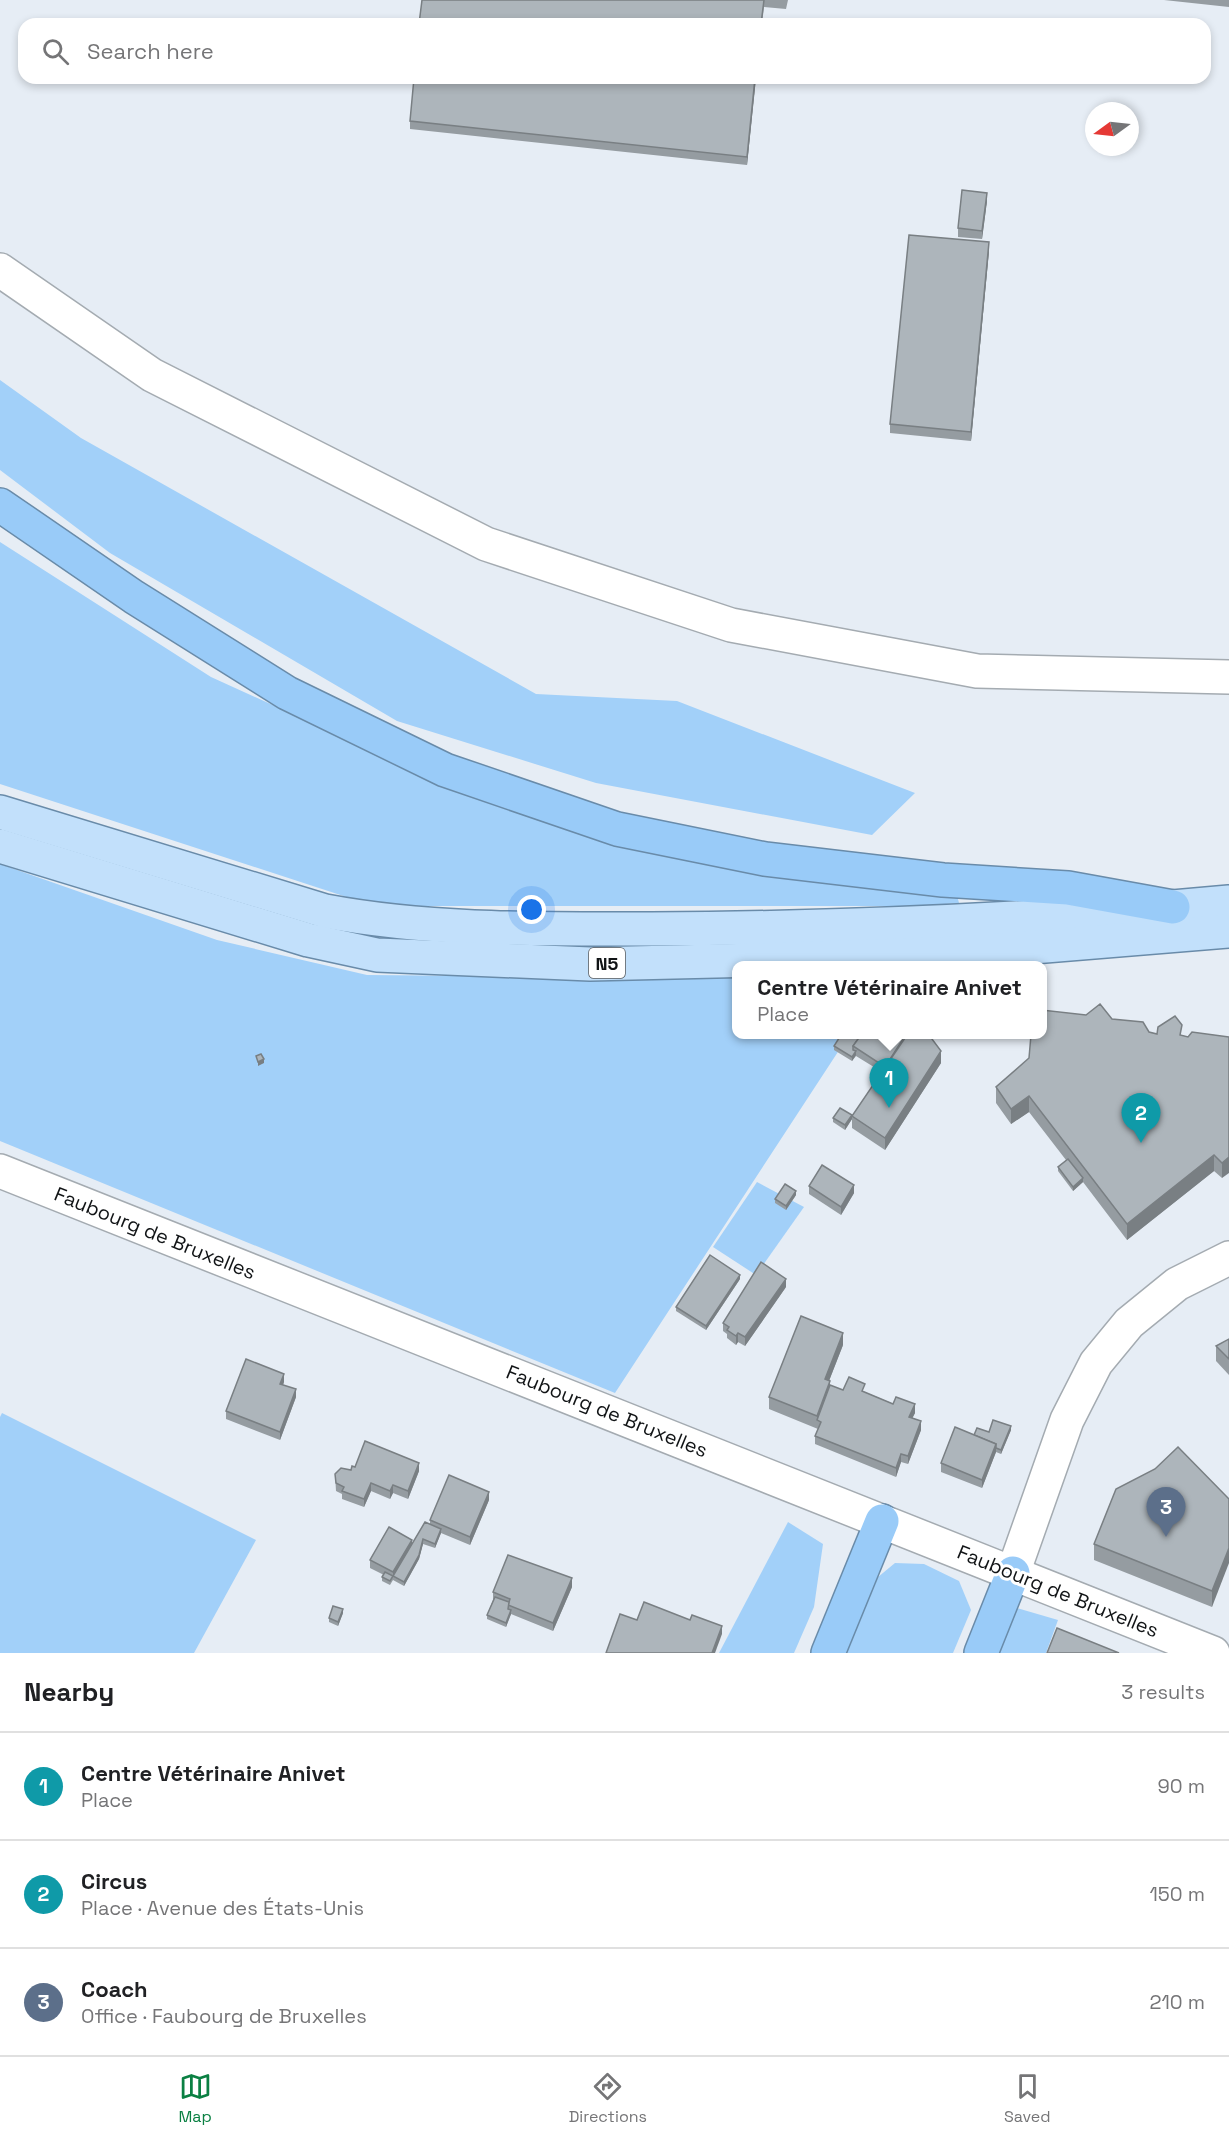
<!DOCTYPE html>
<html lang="en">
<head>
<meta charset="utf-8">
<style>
  :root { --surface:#fff; --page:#f2f2f2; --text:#202124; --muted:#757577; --line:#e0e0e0; --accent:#0b8043 }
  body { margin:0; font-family:"Space Grotesk",sans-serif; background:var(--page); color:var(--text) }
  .compass { position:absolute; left:1085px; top:102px; width:54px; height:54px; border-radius:50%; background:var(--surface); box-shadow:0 3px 9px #0003; rotate:255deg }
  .you { position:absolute; left:532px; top:910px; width:21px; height:21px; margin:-15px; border:4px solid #fff; border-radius:50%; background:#1a73e8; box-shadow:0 0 0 9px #1a73e833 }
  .badge { display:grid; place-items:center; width:39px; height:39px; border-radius:50%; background:var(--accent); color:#fff; font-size:20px; font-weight:700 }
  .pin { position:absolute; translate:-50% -50px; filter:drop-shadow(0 2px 3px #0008) }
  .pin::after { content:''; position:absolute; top:32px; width:21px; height:18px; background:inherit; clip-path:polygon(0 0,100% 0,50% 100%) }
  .popup { position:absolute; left:732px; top:961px; width:315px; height:78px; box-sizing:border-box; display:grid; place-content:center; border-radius:12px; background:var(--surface); filter:drop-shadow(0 2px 4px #0005); font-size:20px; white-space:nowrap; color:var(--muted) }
  .popup b { font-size:22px; color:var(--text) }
  .popup::after { content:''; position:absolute; left:50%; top:100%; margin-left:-12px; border:12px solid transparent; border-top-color:var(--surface) }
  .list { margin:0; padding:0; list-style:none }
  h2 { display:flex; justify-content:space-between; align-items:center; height:78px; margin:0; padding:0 24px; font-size:26px }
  h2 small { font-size:20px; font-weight:400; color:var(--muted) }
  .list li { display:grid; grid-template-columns:39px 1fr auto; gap:18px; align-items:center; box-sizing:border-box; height:108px; padding:0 24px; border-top:2px solid var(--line) }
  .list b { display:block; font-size:22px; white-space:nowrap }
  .list p { margin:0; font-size:20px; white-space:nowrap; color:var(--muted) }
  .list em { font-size:20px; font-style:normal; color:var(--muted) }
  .icon { flex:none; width:33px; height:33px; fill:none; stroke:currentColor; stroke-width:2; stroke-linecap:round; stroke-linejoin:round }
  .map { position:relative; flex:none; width:1229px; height:1653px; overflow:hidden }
  .search { position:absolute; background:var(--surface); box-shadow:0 3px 9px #0003; left:18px; right:18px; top:18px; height:66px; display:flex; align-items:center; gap:15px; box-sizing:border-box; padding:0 21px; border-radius:18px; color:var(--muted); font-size:22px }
  .sheet { height:402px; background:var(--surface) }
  nav { display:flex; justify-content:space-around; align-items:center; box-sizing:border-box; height:84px; border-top:2px solid var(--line); background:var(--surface); font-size:16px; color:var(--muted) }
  nav a { display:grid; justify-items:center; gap:3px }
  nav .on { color:var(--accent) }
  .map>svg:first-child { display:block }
  .green { fill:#a2d0f9 }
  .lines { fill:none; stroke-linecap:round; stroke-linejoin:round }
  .minor-casing { stroke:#a4abb1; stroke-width:36 }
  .major-casing { stroke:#698ba9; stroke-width:36 }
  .highway-casing { stroke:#698ba9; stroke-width:36 }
  .minor { stroke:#fff; stroke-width:33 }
  .major { stroke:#c2e0fb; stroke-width:33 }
  .highway { stroke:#99cbf8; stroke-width:33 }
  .wall { fill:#959ca1 }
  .shaded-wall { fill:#797f83 }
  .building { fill:#adb5bb; stroke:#797f83; stroke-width:1.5 }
  .labels { text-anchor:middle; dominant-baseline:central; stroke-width:6; stroke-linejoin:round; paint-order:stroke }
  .shield { fill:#fff; stroke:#585a5c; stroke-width:1.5 }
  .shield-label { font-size:18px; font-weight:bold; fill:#111416 }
  .street-label { font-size:20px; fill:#111416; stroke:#fff }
</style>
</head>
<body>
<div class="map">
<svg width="1229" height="1653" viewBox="0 0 1229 1653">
  <rect width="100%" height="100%" fill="#e6edf5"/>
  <!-- green -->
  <g class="green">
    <polygon points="0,380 81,438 536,694 677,701 915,793 872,835 596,783 397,721 110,553 0,470"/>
    <polygon points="0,542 211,677 467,793 956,891 959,903 919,906 374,906 0,784"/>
    <polygon points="0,864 217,940 367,975 736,978 736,1034 849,1035 615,1393 0,1141"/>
    <polygon points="757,1182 804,1207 756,1275 713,1247"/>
    <polygon points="2,1413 256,1540 194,1653 0,1653 0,1417"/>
    <polygon points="788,1522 823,1544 814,1607 794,1653 719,1653"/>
    <polygon points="895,1563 924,1564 959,1581 971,1610 953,1653 841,1653 872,1582"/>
    <polygon points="1000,1603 1058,1620 1046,1653 981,1653"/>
  </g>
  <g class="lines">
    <defs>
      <g id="minor">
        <polyline points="0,270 152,375 486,544 731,625 977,671 1229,677"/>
        <polyline points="0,1171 1213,1653"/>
        <polyline points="1013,1573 1067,1420 1096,1363 1129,1323 1177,1284 1229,1258"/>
      </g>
      <g id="major">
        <path d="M0 812 325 911C431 931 544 929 652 929 845 928 1037 920 1229 902"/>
        <polyline points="0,846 308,940 377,955 590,964 758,960 961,953 1229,931"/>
      </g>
      <g id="highway">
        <polyline points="0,505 134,597 287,693 445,770 617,829 765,859 943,880 1068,888 1173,907"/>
        <polyline points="828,1653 882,1521"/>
        <polyline points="981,1653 1013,1573"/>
      </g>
    </defs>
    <!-- minor casing -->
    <use href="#minor" class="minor-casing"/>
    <!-- major casing -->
    <use href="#major" class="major-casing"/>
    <!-- highway casing -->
    <use href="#highway" class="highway-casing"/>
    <!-- minor -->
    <use href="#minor" class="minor"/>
    <!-- major -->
    <use href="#major" class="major"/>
    <!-- highway -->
    <use href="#highway" class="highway"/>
  </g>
  <!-- wall -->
  <g class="wall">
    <polygon points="422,0 788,0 786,9 764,7 762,24 419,24"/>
    <polygon points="1164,0 1229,0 1229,7"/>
    <polygon points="756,78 747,165 410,129 410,121"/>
    <polygon points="987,201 982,239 958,237 958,228"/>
    <polygon points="989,251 971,441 890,433 890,424"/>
    <polygon points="1112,1019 1149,1032 1157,1034 1182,1035 1188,1037 1229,1037 1222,1178 1214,1171 1127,1240 1083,1182 1073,1191 1058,1171 1058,1167 1066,1160 1029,1112 1011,1124 996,1103 996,1087"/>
    <polygon points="841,1035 941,1063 885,1150 852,1128 852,1116 882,1072 856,1056 852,1061 834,1050 834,1046"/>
    <polygon points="833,1118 852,1119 845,1130 833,1122"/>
    <polygon points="809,1186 854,1193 841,1215 809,1194"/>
    <polygon points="796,1195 786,1210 775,1203 775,1199"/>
    <polygon points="740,1279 706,1330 676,1311 676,1307"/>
    <polygon points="786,1287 745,1346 738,1342 736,1345 727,1338 727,1334 723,1331 723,1323"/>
    <polygon points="1229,1339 1229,1375 1216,1361 1216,1346"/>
    <polygon points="843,1345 829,1381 830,1385 843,1390 865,1392 915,1413 912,1418 921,1430 908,1464 901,1462 896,1477 815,1444 815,1436 818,1429 769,1409 769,1397"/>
    <polygon points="284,1382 283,1385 296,1397 280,1440 226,1419 226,1411"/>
    <polygon points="1011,1430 1001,1454 996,1452 982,1488 941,1472 941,1463 974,1435"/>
    <polygon points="355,1467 419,1471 408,1499 393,1493 390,1499 371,1491 364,1507 342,1499 342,1494 336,1491 335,1474 351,1470"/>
    <polygon points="1229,1499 1212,1607 1094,1560 1094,1544"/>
    <polygon points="489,1500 470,1545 441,1533 435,1548 423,1544 419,1559 404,1586 393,1580 390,1585 382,1581 382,1577 384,1575 370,1568 370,1560 412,1545 430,1524 430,1520"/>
    <polygon points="572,1587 553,1631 511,1614 506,1627 487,1619 487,1615 493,1600 493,1592"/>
    <polygon points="343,1613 338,1626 329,1622 329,1618"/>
  </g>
  <!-- shaded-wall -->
  <g class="shaded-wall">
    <polygon points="755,78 756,78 747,165 747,157"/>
    <polygon points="987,193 987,201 982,239 982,231"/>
    <polygon points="989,242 989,251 971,441 971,432"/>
    <polygon points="856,1051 856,1055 852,1061 852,1057"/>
    <polygon points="941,1051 941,1063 885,1150 885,1138"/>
    <polygon points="264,1059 264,1063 258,1066 258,1062"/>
    <polygon points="1029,1096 1029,1112 1011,1124 1011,1109"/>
    <polygon points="852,1115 852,1119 845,1130 845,1125"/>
    <polygon points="1214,1155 1214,1171 1127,1240 1127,1224"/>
    <polygon points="1229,1157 1229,1173 1222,1178 1222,1163"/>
    <polygon points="1083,1178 1083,1182 1073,1191 1073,1187"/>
    <polygon points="854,1185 854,1193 841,1215 841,1207"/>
    <polygon points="796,1191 796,1195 786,1210 786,1206"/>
    <polygon points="740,1275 740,1279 706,1330 706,1326"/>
    <polygon points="786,1279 786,1287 745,1346 745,1337"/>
    <polygon points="738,1333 738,1342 736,1345 736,1336"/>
    <polygon points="843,1333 843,1345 825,1391 825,1379"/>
    <polygon points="284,1374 284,1382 280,1392 280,1384"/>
    <polygon points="830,1381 830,1393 817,1420 817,1416"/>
    <polygon points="296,1389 296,1397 280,1440 280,1432"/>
    <polygon points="915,1404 915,1413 909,1425 909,1417"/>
    <polygon points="921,1421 921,1430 908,1464 908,1456"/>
    <polygon points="1011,1426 1011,1430 1001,1454 1001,1450"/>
    <polygon points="996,1444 996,1452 982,1488 982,1480"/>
    <polygon points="901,1454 901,1462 896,1477 896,1468"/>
    <polygon points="419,1463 419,1471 408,1499 408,1491"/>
    <polygon points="371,1483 371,1491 364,1507 364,1499"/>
    <polygon points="393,1485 393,1493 390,1499 390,1491"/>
    <polygon points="489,1492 489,1500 470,1545 470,1537"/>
    <polygon points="441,1529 441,1533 435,1548 435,1544"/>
    <polygon points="423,1539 423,1544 419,1559 404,1586 404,1582"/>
    <polygon points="412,1540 412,1548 393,1576 393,1572"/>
    <polygon points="1229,1548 1229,1563 1212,1607 1212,1591"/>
    <polygon points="572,1578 572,1587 553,1631 553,1623"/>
    <polygon points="343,1609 343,1613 338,1626 338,1622"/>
    <polygon points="511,1610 511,1614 506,1627 506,1623"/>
    <polygon points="722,1626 722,1634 715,1653 712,1653"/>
  </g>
  <!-- building -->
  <g class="building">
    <polygon points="422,0 764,0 761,24 419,24"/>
    <polygon points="414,78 755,78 747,157 410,121"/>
    <polygon points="962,190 987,193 982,231 958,228"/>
    <polygon points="909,235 989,242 971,432 890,424"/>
    <polygon points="1100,1004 1112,1019 1143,1022 1149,1032 1157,1034 1158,1027 1175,1016 1182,1025 1180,1035 1188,1037 1192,1032 1229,1037 1229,1157 1222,1163 1214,1155 1127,1224 1029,1096 1011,1109 996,1087 1029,1058 1031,1035 1042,1035 1042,1010 1086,1015"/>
    <polygon points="841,1035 861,1035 853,1046 853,1050 856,1051 852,1057 834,1046"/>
    <polygon points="861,1035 902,1035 905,1036 885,1067 853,1046"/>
    <polygon points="907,1035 929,1035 941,1051 885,1138 852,1116"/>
    <polygon points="261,1054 264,1059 258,1062 256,1056"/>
    <polygon points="840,1108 852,1115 845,1125 833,1118"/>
    <polygon points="1068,1159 1083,1178 1073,1187 1058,1167"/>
    <polygon points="822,1165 854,1185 841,1207 809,1186"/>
    <polygon points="785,1184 796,1191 786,1206 775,1199"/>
    <polygon points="710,1255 740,1275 706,1326 676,1307"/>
    <polygon points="761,1262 786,1279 745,1337 738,1333 736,1336 727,1330 729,1327 723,1323"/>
    <polygon points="801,1316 843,1333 825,1379 830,1381 817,1416 769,1397"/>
    <polygon points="1229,1339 1229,1359 1216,1346"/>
    <polygon points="246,1359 284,1374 280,1384 296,1389 280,1432 226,1411"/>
    <polygon points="849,1377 865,1384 862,1391 893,1404 896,1397 915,1404 909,1417 921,1421 908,1456 901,1454 896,1468 815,1436 821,1422 817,1420 830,1385 843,1390"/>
    <polygon points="993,1420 1011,1426 1001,1450 996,1448 996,1444 974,1435 977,1428 989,1432"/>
    <polygon points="955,1427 996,1444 982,1480 941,1463"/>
    <polygon points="365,1441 419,1463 408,1491 393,1485 390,1491 371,1483 364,1499 342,1491 344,1487 336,1483 335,1474 341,1468 351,1470 352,1466 355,1467"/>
    <polygon points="1178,1447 1229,1499 1229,1548 1212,1591 1094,1544 1116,1489 1155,1469"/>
    <polygon points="449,1475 489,1492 470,1537 430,1520"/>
    <polygon points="425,1522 441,1529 435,1544 423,1539 419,1555 404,1582 393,1576"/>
    <polygon points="389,1527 412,1540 393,1572 370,1560"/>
    <polygon points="508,1555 572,1578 553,1623 508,1605 510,1599 493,1592"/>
    <polygon points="385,1572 393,1576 390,1581 382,1577"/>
    <polygon points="495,1597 509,1602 508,1609 511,1610 506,1623 487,1615"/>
    <polygon points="644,1602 690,1620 692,1615 722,1626 712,1653 606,1653 620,1614 637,1620"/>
    <polygon points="333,1606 343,1609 338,1622 329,1618"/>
    <polygon points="1057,1628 1119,1653 1047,1653"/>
  </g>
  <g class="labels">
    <!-- shield labels -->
    <rect class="shield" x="589" y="948" width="36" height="30" rx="4.5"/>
    <g class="shield-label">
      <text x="607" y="963">N5</text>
    </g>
    <!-- street labels -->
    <g class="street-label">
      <text transform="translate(155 1233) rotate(22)">Faubourg de Bruxelles</text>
      <text transform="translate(607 1411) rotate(22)">Faubourg de Bruxelles</text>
      <text transform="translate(1058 1591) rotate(22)">Faubourg de Bruxelles</text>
    </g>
  </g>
</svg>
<svg class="compass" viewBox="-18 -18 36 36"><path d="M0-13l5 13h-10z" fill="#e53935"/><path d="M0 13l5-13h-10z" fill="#757577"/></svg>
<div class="you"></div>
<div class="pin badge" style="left:889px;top:1108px;background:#0f9aa8">1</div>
<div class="popup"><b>Centre Vétérinaire Anivet</b>Place</div>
<div class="pin badge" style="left:1141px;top:1143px;background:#0f9aa8">2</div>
<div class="pin badge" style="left:1166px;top:1537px;background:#5c6f8a">3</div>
<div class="search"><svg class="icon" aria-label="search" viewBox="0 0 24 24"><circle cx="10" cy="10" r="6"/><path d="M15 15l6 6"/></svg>Search here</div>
</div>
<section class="sheet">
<h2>Nearby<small>3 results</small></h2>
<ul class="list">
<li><span class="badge" style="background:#0f9aa8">1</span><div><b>Centre Vétérinaire Anivet</b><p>Place</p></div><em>90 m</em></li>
<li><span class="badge" style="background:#0f9aa8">2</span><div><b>Circus</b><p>Place · Avenue des États-Unis</p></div><em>150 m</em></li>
<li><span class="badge" style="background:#5c6f8a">3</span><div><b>Coach</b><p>Office · Faubourg de Bruxelles</p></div><em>210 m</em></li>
</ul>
</section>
<nav>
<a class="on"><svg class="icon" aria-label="map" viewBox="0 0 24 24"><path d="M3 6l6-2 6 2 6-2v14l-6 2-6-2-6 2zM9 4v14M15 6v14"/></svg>Map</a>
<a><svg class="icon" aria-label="directions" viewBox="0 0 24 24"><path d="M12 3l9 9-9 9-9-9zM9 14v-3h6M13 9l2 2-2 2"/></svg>Directions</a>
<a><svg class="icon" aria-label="saved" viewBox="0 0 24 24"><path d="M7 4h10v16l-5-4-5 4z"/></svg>Saved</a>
</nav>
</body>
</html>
